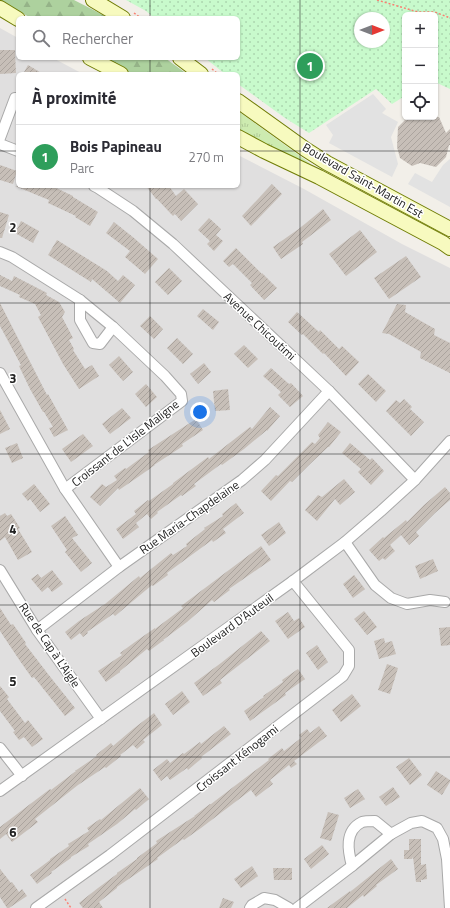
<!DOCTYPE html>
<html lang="fr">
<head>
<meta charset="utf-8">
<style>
  :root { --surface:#fff; --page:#f7f7f7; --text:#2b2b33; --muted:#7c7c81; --line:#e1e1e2; --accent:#db2777 }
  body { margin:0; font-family:"Titillium Web",sans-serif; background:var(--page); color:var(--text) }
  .controls { position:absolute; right:12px; top:12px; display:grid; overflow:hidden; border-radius:6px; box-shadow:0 1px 3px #0004 }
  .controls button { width:36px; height:36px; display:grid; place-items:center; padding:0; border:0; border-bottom:1px solid var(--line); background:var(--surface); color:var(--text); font:20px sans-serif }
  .compass { position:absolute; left:354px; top:12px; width:36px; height:36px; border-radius:50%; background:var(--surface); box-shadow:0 1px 3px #0004; rotate:90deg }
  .you { position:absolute; left:200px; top:412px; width:14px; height:14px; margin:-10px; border:3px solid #fff; border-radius:50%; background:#1a73e8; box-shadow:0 0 0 6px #1a73e833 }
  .badge { display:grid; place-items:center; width:26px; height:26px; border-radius:50%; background:var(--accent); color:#fff; font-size:13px; font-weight:700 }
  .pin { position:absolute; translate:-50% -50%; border:2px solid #fff; box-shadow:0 1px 4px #0006 }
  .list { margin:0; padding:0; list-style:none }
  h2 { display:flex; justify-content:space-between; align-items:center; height:52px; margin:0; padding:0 16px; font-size:17px }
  h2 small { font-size:13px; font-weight:400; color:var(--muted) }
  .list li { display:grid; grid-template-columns:26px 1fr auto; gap:12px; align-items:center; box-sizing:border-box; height:64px; padding:0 16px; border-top:1px solid var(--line) }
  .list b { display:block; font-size:15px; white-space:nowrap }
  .list p { margin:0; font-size:13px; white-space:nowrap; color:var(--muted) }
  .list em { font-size:13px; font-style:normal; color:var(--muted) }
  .icon { flex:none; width:22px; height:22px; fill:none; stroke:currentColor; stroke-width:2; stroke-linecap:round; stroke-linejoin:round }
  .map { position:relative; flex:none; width:450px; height:908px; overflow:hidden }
  .search { position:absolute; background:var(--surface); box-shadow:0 1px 3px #0004; left:16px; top:16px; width:224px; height:44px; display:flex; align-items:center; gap:10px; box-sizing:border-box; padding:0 14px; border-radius:6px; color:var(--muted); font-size:15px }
  .panel { position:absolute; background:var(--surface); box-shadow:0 1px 3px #0004; left:16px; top:72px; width:224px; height:116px; border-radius:6px }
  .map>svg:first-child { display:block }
  .residential { fill:#e0dfdf }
  .grass { fill:url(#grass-tufts) }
  .forest { fill:url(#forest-firs) }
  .park { fill:url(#park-dots); fill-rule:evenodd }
  .parking { fill:#e2e2e2 }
  .building { fill:url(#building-hatch) }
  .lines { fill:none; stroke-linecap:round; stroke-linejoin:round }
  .street-casing { stroke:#a9a9a9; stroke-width:12 }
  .secondary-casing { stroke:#707d05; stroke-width:16 }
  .path { stroke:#fa8072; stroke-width:1.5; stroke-dasharray:2 2; stroke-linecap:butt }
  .street { stroke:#fff; stroke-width:10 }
  .secondary { stroke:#f7fabf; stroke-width:14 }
  .grid { fill:none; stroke:#222; stroke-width:1; stroke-opacity:0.55 }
  .labels { text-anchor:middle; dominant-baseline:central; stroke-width:3; stroke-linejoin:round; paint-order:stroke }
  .street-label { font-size:12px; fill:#222; stroke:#fff }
  .grid-label { font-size:13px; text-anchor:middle; font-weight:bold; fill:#222; stroke:#fff; stroke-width:3; stroke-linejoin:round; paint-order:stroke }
</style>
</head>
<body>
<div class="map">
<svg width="450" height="908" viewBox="0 0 450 908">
  <defs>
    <pattern id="grass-tufts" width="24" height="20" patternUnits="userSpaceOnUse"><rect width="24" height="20" fill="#cdebb0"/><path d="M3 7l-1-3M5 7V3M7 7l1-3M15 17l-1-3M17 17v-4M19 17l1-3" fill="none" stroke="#b0c997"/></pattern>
    <pattern id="forest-firs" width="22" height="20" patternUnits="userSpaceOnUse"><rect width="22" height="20" fill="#add19e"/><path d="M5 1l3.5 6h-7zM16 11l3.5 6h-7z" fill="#95b388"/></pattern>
    <pattern id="park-dots" width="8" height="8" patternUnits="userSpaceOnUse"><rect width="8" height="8" fill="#c8facc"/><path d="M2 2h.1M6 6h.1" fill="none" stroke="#acd6af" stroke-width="1.8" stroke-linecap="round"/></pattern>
    <pattern id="building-hatch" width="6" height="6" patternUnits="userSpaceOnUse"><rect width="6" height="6" fill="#c7bfb8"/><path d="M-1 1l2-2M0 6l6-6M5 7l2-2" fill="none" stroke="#aba49e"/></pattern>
  </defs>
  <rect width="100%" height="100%" fill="#f2efe9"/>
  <!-- residential -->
  <polygon class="residential" points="0,28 18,38 18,58 53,58 83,74 18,74 18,186 238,186 238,155 304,189 402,244 450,268 450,908 0,908"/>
  <!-- grass -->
  <path class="grass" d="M238 111 311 164C286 154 262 143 238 130Z"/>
  <!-- forest -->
  <g class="forest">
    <polygon points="0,0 74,0 109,18 31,18 6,4"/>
    <polygon points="103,58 165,58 187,74 133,74"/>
  </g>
  <!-- park -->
  <path class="park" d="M126 0H450V89L435 82V15H405V96L392 104 376 89 309 133 285 118 238 84V74H225L205 58H238V18H154L146 11ZM360 18H384V42H360Z"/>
  <!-- parking -->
  <g class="parking">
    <polygon points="373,94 386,109 382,113 398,122 391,137 398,164 392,177 329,143 333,135 326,125"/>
    <polygon points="450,159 450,207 408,184 415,173 432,182 443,165"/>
  </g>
  <!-- building -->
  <g class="building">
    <polygon points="0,50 15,50 16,73 0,74"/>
    <polygon points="28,65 43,74 23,74"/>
    <polygon points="417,117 439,117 446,133 450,129 450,145 449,145 446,157 436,167 420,163 412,166 400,158 397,147 398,127 405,120 418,119"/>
    <polygon points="0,165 17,171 13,184 0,180"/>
    <polygon points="272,184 282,194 251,226 242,216"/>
    <polygon points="15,186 52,186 73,196 73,197 98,212 90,226 75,217 76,216 48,203 49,200"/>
    <polygon points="146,186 169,186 176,196 184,189 198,204 181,221 175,214 173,216 157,199 156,199"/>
    <polygon points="323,209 331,220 302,242 303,244 281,259 273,247 300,228"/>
    <polygon points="0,212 9,215 2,238 0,238"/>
    <polygon points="209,218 221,229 216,235 223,241 214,251 207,244 210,241 198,230"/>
    <polygon points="21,221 39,231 33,243 15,233"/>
    <polygon points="114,222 134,238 158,259 145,274 125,257 130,251 106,233"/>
    <polygon points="360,230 377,252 346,276 329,254"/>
    <polygon points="57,240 107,271 118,281 123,275 135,285 120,303 92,279 91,282 48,255"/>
    <polygon points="236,248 262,274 262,273 277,288 264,300 250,285 252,283 233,264 229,267 223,261"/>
    <polygon points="406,256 421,277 389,299 374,278"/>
    <polygon points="169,268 182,281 168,295 155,282"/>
    <polygon points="0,275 12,281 14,276 47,293 46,295 59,302 65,312 62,317 73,338 69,340 74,349 73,350 85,369 92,365 99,376 79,389 63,364 44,328 38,317 41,315 35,304 19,297 20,295 0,286"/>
    <polygon points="0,303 47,395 48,394 68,430 54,437 49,428 53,427 44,412 43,412 30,389 19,366 21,365 0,326"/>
    <polygon points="397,304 406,305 405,312 435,329 434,335 450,343 450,373 420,358 421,352 389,334 382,333"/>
    <polygon points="203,309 219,322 213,330 197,316"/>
    <polygon points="297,312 319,332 320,330 339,349 342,346 359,362 346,376 324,353 323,354 303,334 302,335 288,322"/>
    <polygon points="150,316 163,329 154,339 140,326"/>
    <polygon points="177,338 193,354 183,364 167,348"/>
    <polygon points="244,345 258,359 248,368 234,354"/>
    <polygon points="119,356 133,372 123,381 109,365"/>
    <polygon points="204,363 211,372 198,384 190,374"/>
    <polygon points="271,368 289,384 291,383 303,396 290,407 278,395 281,392 263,376"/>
    <polygon points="368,374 386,391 376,402 358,384"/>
    <polygon points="146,384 157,397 146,407 135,394"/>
    <polygon points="228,389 230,410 215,411 213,391"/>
    <polygon points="404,399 412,407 410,409 424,422 411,436 386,411 396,400 400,403"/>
    <polygon points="270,407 280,416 267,431 267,430 244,449 222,465 221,464 194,484 196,486 182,496 181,495 157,512 158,513 151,519 147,514 136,523 139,527 123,539 116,529 136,514 134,511 148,500 149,501 173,484 173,483 208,457 209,459 250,427 252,429"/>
    <polygon points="122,408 131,418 110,434 102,424"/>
    <polygon points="0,410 10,429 0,434"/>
    <polygon points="196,419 203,430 182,444 183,446 154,465 155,465 138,477 119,490 118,488 100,506 90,497 102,484 106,487 117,480 114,476 125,468 126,469 149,452 148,450"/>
    <polygon points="328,422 341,432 329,447 328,447 309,465 292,482 290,481 271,501 261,491 276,475 278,476 312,442 315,444 320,438 318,435"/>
    <polygon points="83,434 93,446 71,462 62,449"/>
    <polygon points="17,443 23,458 12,463 5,448"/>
    <polygon points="350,443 370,460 372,458 384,471 371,485 358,472 361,469 342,453"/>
    <polygon points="344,479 355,492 340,505 335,499 317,521 305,510 318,495 322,497"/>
    <polygon points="34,484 50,504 40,512 30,499 28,501 22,494"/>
    <polygon points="445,487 450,493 450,500 435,513 416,532 419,536 409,545 401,535 390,545 395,551 385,560 383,558 379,561 369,550 383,537 384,538 406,520 407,522 424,505"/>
    <polygon points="236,503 244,513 223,529 226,533 213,542 212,540 167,573 168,575 153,586 152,585 115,616 113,614 87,632 88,633 83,637 80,633 71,640 65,632 79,621 105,604 139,576 140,578 171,553 173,555 187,546 186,544 205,529 204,528 223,516 222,514"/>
    <polygon points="5,513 7,516 11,514 20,528 18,529 32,552 18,560 5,537 0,541 0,516"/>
    <polygon points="65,516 78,535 72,538 92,563 81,572 65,552 67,550 51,526"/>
    <polygon points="279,522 286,533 269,546 261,535"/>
    <polygon points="261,546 271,560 229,589 230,590 214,602 212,600 187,622 163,640 164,640 149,651 147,649 120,671 120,672 106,682 98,671 122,655 120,653 135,642 155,628 155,629 183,608 181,606"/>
    <polygon points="433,559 438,571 420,579 415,566"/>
    <polygon points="52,570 63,584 52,592 48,587 42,592 31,579 38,574 41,578"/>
    <polygon points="354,575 365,589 353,598 343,584"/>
    <polygon points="0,608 11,625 13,624 26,643 25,644 48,674 75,708 65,716 34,677 32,678 20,661 0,631"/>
    <polygon points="364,611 377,627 367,635 354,619"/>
    <polygon points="288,612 294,621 299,618 305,627 288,639 275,621"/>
    <polygon points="450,627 450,645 441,646 439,628"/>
    <polygon points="261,631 270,641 220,680 222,683 203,696 194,683 221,663"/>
    <polygon points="384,638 385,643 392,641 396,654 379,659 374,641"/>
    <polygon points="317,645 328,662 318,670 306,653"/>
    <polygon points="387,664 398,668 390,694 378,690"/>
    <polygon points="298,669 305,679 285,693 286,695 250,721 244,711 264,697 263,696 283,682 282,680"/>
    <polygon points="0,686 9,697 7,699 25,723 28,720 43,739 32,747 24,737 19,740 13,732 15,731 0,711"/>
    <polygon points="182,691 190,702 173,715 165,704"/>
    <polygon points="352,694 361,706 341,722 332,710"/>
    <polygon points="154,713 162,725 143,740 145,742 137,749 133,745 120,755 121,756 106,768 105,767 78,785 35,819 38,822 12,842 6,834 0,839 0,827 50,789 51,790 76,771 75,771 97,756 96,755 111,743 113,746 133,729"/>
    <polygon points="224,726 231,734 201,757 202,758 188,770 187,768 170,780 167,776 161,781 153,770 167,759 170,763 183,753 184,754 200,742 201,744"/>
    <polygon points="319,726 327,736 294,761 297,764 291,768 289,765 270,780 273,784 256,797 251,790 201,828 184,840 183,839 157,858 158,859 117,887 117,888 99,902 103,908 83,908 79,903 98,888 117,874 117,873 137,859 137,858 157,843 156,841 195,816 194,816 210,804 211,804 269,760 268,759 282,748 284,751 301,738 299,735 307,729 310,733"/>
    <polygon points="409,758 422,775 410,785 396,767"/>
    <polygon points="436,771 450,780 450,782 442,795 427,785"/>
    <polygon points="393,787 400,797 386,806 379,797"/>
    <polygon points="140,788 149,799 136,810 135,809 117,824 88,844 89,846 71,857 71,858 51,872 52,873 37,884 30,875 50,860 50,859 69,846 68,844 89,831 87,828 100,819 101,820"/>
    <polygon points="358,789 365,799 350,808 344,798"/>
    <polygon points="328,812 339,815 331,841 320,838"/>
    <polygon points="409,839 421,839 421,865 426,864 427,879 421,880 421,882 416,882 413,857 412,859 404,859 404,850 409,850"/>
    <polygon points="322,845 329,854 311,869 304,859"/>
    <polygon points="391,859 398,869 376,885 377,886 364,897 363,895 347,908 327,908 350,891 350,892"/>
    <polygon points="252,866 258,876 241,888 234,879"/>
    <polygon points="273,868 292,868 292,880 274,880"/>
    <polygon points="0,869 11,883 12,882 19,892 22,889 27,896 9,908 7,908 0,897"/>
    <polygon points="223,898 234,902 231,908 219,908"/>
  </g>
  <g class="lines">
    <defs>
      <g id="street">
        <polyline points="0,138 15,98 18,98"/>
        <polyline points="0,144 18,151"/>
        <polyline points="94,186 98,188 133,211 173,244 329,391 415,480"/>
        <polyline points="0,252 12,257 80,300 113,327 165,376 181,394 182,401 65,489"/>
        <polyline points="80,300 80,320 93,343 100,344 113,327"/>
        <polyline points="0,373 65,489 119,567"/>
        <polyline points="345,542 375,585 391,598 407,604 430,600 445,602"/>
        <polyline points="0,570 37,630 101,719"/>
        <polyline points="37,630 119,567 242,480 265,460 329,391"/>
        <polyline points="0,748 22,776"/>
        <polyline points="0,791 293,581 345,542 381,511 415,480 450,441"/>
        <path d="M352 866C348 851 344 831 362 822 365 821 371 821 375 821L391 834"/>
        <polyline points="36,908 110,855 343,676 349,666 349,650 293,581"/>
        <polyline points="250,908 252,905 264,898 275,900 289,908"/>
        <polyline points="297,908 352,866 391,834 411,823 422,821 437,828 443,839 447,859 450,908"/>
      </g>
      <g id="secondary">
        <polyline points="93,0 123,18"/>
        <polyline points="0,8 18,19"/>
        <polyline points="90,58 121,74"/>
        <polyline points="180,58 201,74"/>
        <polyline points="238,101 305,149 327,163 450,229"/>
        <polyline points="238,137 264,151 319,177 443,243 450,248"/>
      </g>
    </defs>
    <!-- street casing -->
    <use href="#street" class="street-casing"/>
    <!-- secondary casing -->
    <use href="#secondary" class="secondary-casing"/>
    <!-- path -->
    <g class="path">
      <polyline points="377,0 418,12 435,12 450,18"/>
      <polyline points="134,13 141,18"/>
      <polyline points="212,69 218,74"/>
      <polyline points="65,899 71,908"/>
    </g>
    <!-- street -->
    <use href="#street" class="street"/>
    <!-- secondary -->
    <use href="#secondary" class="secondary"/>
  </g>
  <!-- grid -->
  <path class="grid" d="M150 0V18M300 0V908M150 58V74M0 151H18M238 151H450M150 186V908M0 303H450M0 454H450M0 605H450M0 757H450"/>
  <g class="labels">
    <!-- street labels -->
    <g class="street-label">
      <text transform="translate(363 180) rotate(30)">Boulevard Saint-Martin Est</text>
      <text transform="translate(260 326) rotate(43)">Avenue Chicoutimi</text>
      <text transform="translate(125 443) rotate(-38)">Croissant de L'Isle Maligne</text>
      <text transform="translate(189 517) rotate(-35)">Rue Maria-Chapdelaine</text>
      <text transform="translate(232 625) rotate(-36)">Boulevard D'Auteuil</text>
      <text transform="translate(50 645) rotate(56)">Rue de Cap à L'Aigle</text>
      <text transform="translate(237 758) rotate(-38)">Croissant Kénogami</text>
    </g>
  </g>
  <g class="grid-label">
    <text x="13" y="232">2</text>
    <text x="13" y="383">3</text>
    <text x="13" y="534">4</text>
    <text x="13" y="686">5</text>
    <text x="13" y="837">6</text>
  </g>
</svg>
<div class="controls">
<button>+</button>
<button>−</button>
<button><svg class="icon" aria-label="locate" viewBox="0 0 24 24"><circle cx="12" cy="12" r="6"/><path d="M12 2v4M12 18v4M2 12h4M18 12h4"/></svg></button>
</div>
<svg class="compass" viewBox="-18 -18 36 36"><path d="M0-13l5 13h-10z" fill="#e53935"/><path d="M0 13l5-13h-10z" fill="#7c7c81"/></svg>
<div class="you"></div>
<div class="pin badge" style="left:310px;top:66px;background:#2e9e5b">1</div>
<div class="search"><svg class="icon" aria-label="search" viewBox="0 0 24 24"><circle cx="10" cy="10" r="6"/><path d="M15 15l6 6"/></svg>Rechercher</div>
<section class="panel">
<h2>À proximité<small></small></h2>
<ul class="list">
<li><span class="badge" style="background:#2e9e5b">1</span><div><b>Bois Papineau</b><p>Parc</p></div><em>270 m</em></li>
</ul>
</section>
</div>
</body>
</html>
